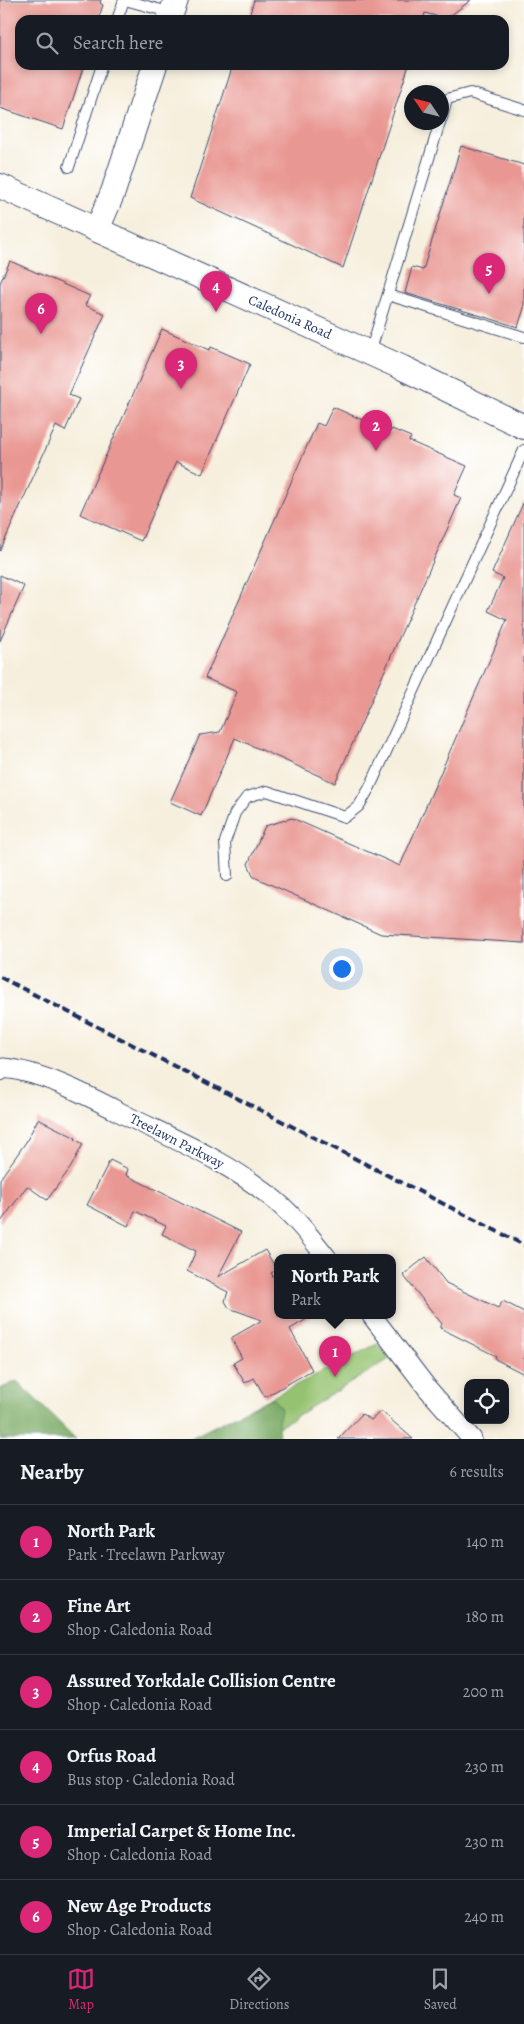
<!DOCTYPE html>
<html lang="en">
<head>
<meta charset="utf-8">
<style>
  :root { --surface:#171b24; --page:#242831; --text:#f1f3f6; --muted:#9ea1a6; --line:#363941; --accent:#db2777 }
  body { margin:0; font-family:Alegreya,serif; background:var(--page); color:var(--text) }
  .controls { position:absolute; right:15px; bottom:15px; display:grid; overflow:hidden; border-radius:10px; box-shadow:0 2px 8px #0003 }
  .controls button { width:45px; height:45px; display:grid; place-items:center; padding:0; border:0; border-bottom:1px solid var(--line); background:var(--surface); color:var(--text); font:25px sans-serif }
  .compass { position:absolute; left:404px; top:85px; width:45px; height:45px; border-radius:50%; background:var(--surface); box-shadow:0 2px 8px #0003; rotate:305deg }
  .you { position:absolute; left:341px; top:968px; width:18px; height:18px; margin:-12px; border:4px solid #fff; border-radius:50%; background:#1a73e8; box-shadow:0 0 0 8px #1a73e833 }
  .badge { display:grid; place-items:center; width:32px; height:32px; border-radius:50%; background:var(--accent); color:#fff; font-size:16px; font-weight:700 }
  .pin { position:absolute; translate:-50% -41px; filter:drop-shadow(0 1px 2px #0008) }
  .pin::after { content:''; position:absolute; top:26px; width:18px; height:15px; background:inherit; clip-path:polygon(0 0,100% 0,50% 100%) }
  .popup { position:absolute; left:274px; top:1254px; width:122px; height:65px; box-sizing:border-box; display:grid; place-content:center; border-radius:10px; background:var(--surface); filter:drop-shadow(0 1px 4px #0005); font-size:16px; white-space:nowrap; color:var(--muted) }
  .popup b { font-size:19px; color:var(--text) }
  .popup::after { content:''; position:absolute; left:50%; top:100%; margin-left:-10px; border:10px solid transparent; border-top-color:var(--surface) }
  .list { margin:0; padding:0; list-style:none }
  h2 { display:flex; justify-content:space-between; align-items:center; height:65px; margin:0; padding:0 20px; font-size:21px }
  h2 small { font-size:16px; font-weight:400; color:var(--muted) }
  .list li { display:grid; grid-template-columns:32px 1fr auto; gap:15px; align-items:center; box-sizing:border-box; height:75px; padding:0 20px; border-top:1px solid var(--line) }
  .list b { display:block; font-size:19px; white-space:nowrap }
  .list p { margin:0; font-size:16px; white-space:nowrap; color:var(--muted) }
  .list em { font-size:16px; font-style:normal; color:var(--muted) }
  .icon { flex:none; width:28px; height:28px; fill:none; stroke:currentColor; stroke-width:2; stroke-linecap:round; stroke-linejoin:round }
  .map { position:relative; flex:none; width:524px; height:1439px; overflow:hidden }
  .search { position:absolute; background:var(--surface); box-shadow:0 2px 8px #0003; left:15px; right:15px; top:15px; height:55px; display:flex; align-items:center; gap:12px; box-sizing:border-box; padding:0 18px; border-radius:15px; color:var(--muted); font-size:19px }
  .sheet { height:515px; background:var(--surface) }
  nav { display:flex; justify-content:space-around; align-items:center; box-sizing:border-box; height:70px; border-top:1px solid var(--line); background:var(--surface); font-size:14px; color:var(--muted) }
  nav a { display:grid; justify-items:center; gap:2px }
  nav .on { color:var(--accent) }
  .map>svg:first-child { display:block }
  .green { fill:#95c270; stroke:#587867 }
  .forest { fill:#78a862; stroke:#4a6c60 }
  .building { fill:#e99792 }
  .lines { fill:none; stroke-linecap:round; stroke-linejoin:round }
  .service-casing { stroke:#3c4c71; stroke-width:12 }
  .minor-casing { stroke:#3c4c71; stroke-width:21 }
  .tertiary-casing { stroke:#3c4c71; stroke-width:26 }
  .service { stroke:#fff; stroke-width:10 }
  .minor { stroke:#fff; stroke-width:19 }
  .tertiary { stroke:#fff; stroke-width:24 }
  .rail { stroke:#1b2f5e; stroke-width:4; stroke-dasharray:8 4; stroke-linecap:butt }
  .labels { text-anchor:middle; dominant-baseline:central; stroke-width:4; stroke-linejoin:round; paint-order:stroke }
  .street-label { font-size:14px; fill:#1b2f5e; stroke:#fff }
</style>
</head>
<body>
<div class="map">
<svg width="524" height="1439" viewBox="0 0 524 1439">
  <rect width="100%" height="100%" fill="#fff"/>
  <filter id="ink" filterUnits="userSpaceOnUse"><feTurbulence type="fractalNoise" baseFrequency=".02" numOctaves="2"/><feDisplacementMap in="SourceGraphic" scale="10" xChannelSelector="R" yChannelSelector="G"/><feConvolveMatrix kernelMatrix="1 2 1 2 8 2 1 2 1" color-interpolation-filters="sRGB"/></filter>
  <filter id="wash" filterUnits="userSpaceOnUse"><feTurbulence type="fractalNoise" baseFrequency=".0096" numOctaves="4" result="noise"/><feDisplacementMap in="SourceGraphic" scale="20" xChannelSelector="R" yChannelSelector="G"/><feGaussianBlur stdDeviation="1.12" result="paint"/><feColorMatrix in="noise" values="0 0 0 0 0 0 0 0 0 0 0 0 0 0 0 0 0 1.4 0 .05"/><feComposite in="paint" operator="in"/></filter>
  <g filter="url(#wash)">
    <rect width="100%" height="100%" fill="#f6efdd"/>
    <!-- green -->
    <polygon class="green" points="377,1344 391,1358 275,1429 189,1439"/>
    <!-- forest -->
    <g class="forest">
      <polygon points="17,1381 74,1437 76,1439 0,1439 0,1389"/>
      <polygon points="273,1397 281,1409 278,1422 279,1439 189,1439"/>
    </g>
    <g id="blocks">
      <!-- building -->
      <g class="building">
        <polygon points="0,0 101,0 100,3 103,5 98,20 20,20 20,65 84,65 63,129 0,108"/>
        <polygon points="254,0 471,0 446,19 425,13 423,20 248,20"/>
        <polygon points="233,65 409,65 343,268 190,198"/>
        <polygon points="461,146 524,165 524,308 518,327 405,293 412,267 423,270"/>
        <polygon points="10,261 90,296 85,305 105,314 69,395 79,399 65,431 56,426 0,551 0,283"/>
        <polygon points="162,329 209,350 211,347 250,364 202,474 176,462 141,541 80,514"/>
        <polygon points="333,407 390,432 392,429 411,437 409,441 467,466 454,495 461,498 335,783 235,738 201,816 170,802 200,735 220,732 237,692 205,678 317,423 324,426"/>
        <polygon points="524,501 524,943 381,934 254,877 248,864 265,826 292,818 400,866 507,620 488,611 503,578 492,573"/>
        <polygon points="0,575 24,586 0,641"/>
        <polygon points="38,1119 76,1138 75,1139 83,1144 71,1167 47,1200 27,1186 0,1223 0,1179 26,1142"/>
        <polygon points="110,1160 128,1169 126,1175 241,1232 218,1277 265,1250 277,1270 271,1273 278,1284 278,1316 312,1316 290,1329 312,1370 265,1397 254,1378 245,1383 233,1363 242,1358 231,1338 262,1320 229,1308 225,1301 228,1292 187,1271 196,1251 162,1234 166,1226 135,1211 128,1226 87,1205"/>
        <polygon points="426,1257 446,1283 498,1308 503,1301 524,1312 524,1374 495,1359 496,1356 440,1328 442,1324 403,1275"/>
        <polygon points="381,1411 413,1439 338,1439 362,1414 371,1420"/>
      </g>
    </g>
  </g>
  <g filter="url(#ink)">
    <use href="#blocks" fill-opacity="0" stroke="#3c4c71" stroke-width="1"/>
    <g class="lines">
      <defs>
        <g id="service">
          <polyline points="125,0 172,13"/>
          <polyline points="117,20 124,0"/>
          <polyline points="442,118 447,99 470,93 524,110"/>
          <polyline points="69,167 102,65"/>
          <polyline points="388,295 524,337"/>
          <polyline points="370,353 440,122"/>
          <polyline points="227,876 225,842 235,813 247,797 267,791 345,817 359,806 370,787 524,450"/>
        </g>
        <g id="minor">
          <path d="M0 1071 3 1068C45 1072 92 1098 129 1117 180 1142 233 1164 277 1202 296 1218 312 1239 327 1258"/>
          <polyline points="372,1316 428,1389 472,1439"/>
        </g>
        <g id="tertiary">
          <polyline points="169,20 176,0"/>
          <polyline points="0,186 403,368 524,427"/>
          <polyline points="97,230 113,192 155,65"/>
        </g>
      </defs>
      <!-- service casing -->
      <use href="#service" class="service-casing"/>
      <!-- minor casing -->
      <use href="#minor" class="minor-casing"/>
      <!-- tertiary casing -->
      <use href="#tertiary" class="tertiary-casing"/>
      <!-- service -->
      <use href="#service" class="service"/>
      <!-- minor -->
      <use href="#minor" class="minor"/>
      <!-- tertiary -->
      <use href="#tertiary" class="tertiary"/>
      <!-- rail -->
      <polyline class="rail" points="0,977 524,1245"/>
    </g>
  </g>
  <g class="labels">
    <!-- street labels -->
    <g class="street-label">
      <text transform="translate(290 317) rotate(24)">Caledonia Road</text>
      <text transform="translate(177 1141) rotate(27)">Treelawn Parkway</text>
    </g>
  </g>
</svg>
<div class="controls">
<button><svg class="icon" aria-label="locate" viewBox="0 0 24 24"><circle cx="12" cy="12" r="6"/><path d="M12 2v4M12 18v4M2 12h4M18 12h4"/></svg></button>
</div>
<svg class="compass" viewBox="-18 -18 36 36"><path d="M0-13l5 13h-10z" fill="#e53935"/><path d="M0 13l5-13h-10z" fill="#9ea1a6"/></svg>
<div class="you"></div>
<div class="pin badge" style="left:335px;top:1377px">1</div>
<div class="popup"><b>North Park</b>Park</div>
<div class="pin badge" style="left:376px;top:451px">2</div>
<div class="pin badge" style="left:181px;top:389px">3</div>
<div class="pin badge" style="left:216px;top:312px">4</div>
<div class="pin badge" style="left:489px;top:294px">5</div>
<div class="pin badge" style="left:41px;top:334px">6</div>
<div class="search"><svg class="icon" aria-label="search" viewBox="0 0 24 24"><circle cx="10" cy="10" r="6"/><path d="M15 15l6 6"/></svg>Search here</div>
</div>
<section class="sheet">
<h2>Nearby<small>6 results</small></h2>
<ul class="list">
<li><span class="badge">1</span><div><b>North Park</b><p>Park · Treelawn Parkway</p></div><em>140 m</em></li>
<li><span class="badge">2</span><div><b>Fine Art</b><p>Shop · Caledonia Road</p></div><em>180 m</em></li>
<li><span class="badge">3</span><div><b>Assured Yorkdale Collision Centre</b><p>Shop · Caledonia Road</p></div><em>200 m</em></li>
<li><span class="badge">4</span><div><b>Orfus Road</b><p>Bus stop · Caledonia Road</p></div><em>230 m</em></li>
<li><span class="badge">5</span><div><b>Imperial Carpet &amp; Home Inc.</b><p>Shop · Caledonia Road</p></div><em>230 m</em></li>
<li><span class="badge">6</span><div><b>New Age Products</b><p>Shop · Caledonia Road</p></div><em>240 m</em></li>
</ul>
</section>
<nav>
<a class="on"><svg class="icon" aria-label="map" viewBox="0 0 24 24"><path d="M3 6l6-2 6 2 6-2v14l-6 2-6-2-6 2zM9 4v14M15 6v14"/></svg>Map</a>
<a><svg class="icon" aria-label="directions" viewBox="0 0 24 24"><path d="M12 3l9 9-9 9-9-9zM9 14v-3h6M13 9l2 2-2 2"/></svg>Directions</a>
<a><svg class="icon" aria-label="saved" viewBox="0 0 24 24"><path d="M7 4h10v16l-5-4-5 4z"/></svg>Saved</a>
</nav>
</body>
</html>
